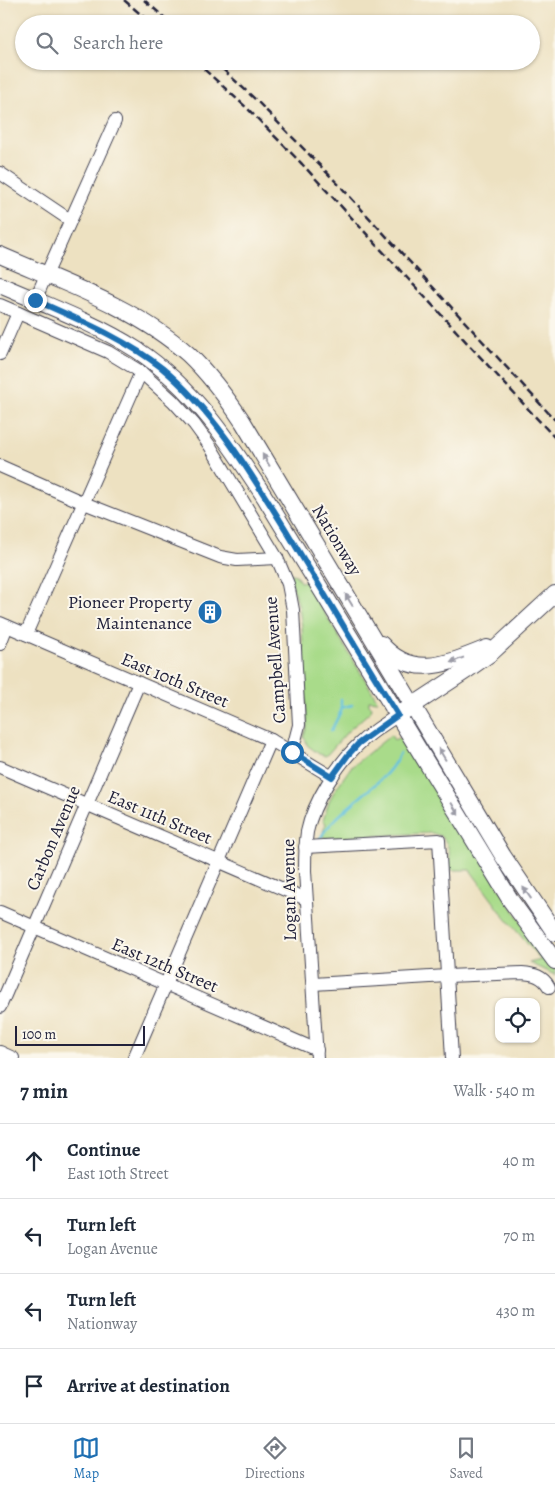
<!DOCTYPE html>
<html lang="en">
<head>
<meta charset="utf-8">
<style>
  :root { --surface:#fff; --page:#f2f2f3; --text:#1f2937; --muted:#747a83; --line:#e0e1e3; --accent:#1f6fb2 }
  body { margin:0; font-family:Alegreya,serif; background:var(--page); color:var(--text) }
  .controls { position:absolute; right:15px; bottom:15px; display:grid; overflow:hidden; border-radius:10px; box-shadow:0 1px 4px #0004 }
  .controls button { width:45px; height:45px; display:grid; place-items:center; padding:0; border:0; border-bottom:1px solid var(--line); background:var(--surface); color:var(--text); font:25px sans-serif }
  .scale { position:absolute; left:15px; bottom:12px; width:130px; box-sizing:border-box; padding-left:5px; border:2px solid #22223b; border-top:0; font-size:14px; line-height:18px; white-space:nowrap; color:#22223b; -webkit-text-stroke:4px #fbf7ec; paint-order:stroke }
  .stop { position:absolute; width:15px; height:15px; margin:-11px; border:4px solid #1f6fb2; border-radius:50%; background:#fff }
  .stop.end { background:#1f6fb2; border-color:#fff; box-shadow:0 1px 5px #0008 }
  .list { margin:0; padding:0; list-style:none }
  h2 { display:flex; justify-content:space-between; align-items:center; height:65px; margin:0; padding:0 20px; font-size:21px }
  h2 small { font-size:16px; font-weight:400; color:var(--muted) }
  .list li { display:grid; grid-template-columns:32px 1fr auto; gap:15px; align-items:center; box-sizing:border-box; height:75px; padding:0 20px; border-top:1px solid var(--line) }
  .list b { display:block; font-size:19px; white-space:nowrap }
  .list p { margin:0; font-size:16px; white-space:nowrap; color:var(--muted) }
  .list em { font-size:16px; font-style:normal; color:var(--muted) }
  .icon { flex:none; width:28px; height:28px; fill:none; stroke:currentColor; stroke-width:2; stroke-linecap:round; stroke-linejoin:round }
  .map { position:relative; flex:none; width:555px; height:1058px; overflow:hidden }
  .search { position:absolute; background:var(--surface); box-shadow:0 1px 4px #0004; left:15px; right:15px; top:15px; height:55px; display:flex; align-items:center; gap:12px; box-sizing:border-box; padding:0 18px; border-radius:28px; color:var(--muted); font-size:19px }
  .sheet { height:365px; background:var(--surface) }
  nav { display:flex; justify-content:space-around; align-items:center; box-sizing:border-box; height:70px; border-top:1px solid var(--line); background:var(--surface); font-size:14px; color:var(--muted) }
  nav a { display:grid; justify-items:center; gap:2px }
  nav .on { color:var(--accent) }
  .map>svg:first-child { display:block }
  .green { fill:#a9db8a; stroke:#667e62 }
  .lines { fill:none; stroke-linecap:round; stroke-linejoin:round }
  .stream { stroke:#62c1e0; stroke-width:2.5 }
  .minor-casing { stroke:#403f4f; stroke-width:14 }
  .major-casing { stroke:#403f4f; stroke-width:18 }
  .minor { stroke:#fff; stroke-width:12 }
  .major { stroke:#fff; stroke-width:16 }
  .rail { stroke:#22223b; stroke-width:2.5; stroke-dasharray:8 4; stroke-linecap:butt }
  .oneway { fill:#9c9ca7 }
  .route { stroke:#1f6fb2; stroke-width:6 }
  .labels { text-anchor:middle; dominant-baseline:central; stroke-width:4; stroke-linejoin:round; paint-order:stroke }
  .street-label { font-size:18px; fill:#22223b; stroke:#fbf7ec }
  .poi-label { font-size:18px; fill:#22223b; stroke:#fbf7ec; text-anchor:end }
</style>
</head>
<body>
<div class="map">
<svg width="555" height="1058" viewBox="0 0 555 1058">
  <rect width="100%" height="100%" fill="#fbf7ec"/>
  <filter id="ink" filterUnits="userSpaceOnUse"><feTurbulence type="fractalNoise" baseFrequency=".02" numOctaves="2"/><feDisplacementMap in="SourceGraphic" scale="10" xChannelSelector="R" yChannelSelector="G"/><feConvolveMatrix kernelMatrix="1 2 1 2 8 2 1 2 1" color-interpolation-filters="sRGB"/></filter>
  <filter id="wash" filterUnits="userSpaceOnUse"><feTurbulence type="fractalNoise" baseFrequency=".0096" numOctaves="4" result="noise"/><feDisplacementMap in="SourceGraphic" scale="20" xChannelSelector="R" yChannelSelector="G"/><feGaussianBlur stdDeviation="1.12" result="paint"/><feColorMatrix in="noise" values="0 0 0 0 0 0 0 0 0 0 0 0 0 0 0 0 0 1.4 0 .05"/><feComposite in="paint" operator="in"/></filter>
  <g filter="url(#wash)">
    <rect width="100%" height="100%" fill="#ede1c1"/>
    <!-- green -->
    <g class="green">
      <polygon points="292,574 296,575 300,582 305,581 378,701 369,700 369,704 372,707 371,711 348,731 326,756 319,754 307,745 305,738 303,738 307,727 307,721 302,627 299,607 289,575"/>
      <path d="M391 735 394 740 398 738 402 739 405 737 540 952 555 969V975L529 963 541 960 504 916 470 870H450C450 855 451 836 431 833L327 838 323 837V832L326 823 323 821 329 801 335 790 351 767Z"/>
    </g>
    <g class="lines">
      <!-- stream -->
      <g class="stream">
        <polyline points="341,708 352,705"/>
        <polyline points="331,731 341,711 341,699"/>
        <path d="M319 842C323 825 365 794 379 781 388 773 395 764 400 753"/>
      </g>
    </g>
  </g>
  <g filter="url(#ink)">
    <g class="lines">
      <defs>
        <g id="minor">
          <polyline points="0,173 70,220"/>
          <polyline points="35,300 115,121"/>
          <polyline points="0,305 108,352 141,372 173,401 194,424 210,446 277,558 288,584 293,610 299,725 292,752"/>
          <polyline points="0,354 18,313"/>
          <polyline points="0,466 84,503 220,557 237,560 277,558"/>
          <polyline points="0,623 271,740 332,777"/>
          <polyline points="26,634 141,372"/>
          <polyline points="0,644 7,626"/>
          <polyline points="0,767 306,899"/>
          <polyline points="305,847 439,840 452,1058"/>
          <polyline points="0,912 317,1050"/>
          <path d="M313 984 447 976 522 973C534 974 543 976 549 987"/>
          <polyline points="0,1007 139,683"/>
          <polyline points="0,1052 13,1058"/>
          <polyline points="134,1058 271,740"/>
          <path d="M317 1058 305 871C305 858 305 845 307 832 313 802 338 763 360 743 371 732 385 724 398 715"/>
        </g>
        <g id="major">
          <path d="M0 255C64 283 135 307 188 354 209 374 227 398 243 422L503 856 555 933"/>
          <path d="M0 285C46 305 95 323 137 350 193 387 230 443 266 499L511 901 555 961"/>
          <path d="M381 644C413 681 449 663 487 648"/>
          <polyline points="403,712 467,670 491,653 555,594"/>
        </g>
      </defs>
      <!-- minor casing -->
      <use href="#minor" class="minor-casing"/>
      <!-- major casing -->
      <use href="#major" class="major-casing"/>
      <!-- minor -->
      <use href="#minor" class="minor"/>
      <!-- major -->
      <use href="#major" class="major"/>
      <!-- rail -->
      <g class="rail">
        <polyline points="124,0 152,24"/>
        <polyline points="144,0 172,24"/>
        <polyline points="195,61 248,109 302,164 555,438"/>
        <polyline points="214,61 256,100 341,187 555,420"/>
      </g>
    </g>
    <!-- one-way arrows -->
    <defs><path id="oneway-solid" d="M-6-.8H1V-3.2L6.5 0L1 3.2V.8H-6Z" transform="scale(1.25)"/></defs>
    <g class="oneway">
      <use href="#oneway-solid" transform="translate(266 460) rotate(-121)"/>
      <use href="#oneway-solid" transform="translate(349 600) rotate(-121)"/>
      <use href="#oneway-solid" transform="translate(457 660) rotate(159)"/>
      <use href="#oneway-solid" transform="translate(442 754) rotate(-121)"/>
      <use href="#oneway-solid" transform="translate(455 809) rotate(59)"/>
      <use href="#oneway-solid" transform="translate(527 893) rotate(-125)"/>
    </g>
  </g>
  <g class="lines" filter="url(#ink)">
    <!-- route -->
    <path class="route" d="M35 300C79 320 124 338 162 368 214 411 251 474 286 530 323 592 360 654 398 715L359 743 348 755 332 777 292 752"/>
  </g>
  <!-- icons -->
  <defs>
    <symbol id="building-disc" viewBox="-11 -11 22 22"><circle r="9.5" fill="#1f6fb2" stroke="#fbf7ec"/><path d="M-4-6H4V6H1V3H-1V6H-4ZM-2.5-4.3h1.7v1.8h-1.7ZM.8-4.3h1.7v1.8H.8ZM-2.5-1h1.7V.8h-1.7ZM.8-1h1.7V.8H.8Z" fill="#fff"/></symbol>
  </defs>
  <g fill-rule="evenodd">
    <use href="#building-disc" x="196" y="598" width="28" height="28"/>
  </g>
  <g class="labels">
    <!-- street labels -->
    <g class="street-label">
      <text transform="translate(337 540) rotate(59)">Nationway</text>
      <text transform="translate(275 660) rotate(-94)">Campbell Avenue</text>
      <text transform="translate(175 680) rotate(23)">East 10th Street</text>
      <text transform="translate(160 817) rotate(23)">East 11th Street</text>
      <text transform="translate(53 838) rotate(-67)">Carbon Avenue</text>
      <text transform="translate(289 890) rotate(-91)">Logan Avenue</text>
      <text transform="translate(165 965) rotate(23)">East 12th Street</text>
    </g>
    <!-- poi labels -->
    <g class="poi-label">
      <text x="192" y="602">Pioneer Property<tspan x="192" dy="21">Maintenance</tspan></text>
    </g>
  </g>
</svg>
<div class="controls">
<button><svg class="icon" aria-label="locate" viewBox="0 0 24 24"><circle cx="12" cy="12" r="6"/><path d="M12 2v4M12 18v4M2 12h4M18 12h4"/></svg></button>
</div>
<div class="scale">100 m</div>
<div class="stop" style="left:292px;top:752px"></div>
<div class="stop end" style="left:35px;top:300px"></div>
<div class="search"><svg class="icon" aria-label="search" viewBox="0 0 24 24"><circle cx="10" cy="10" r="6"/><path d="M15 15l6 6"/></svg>Search here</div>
</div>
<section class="sheet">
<h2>7 min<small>Walk · 540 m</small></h2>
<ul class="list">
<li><svg class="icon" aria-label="ahead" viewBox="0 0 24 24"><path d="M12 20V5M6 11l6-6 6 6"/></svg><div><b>Continue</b><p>East 10th Street</p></div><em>40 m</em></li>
<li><svg class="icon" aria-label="left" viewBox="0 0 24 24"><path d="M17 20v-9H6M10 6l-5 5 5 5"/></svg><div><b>Turn left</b><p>Logan Avenue</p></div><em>70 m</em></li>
<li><svg class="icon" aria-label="left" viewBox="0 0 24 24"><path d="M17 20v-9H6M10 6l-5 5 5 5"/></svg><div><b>Turn left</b><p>Nationway</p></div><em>430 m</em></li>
<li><svg class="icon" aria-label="arrive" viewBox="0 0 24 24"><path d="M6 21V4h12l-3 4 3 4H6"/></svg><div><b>Arrive at destination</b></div></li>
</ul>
</section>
<nav>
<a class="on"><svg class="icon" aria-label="map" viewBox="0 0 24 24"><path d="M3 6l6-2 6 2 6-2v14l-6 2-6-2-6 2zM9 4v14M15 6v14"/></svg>Map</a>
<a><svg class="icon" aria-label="directions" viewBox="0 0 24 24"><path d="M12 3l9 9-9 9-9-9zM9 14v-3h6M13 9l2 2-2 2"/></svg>Directions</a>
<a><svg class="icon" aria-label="saved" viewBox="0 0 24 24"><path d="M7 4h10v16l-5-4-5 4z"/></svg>Saved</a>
</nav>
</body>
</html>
